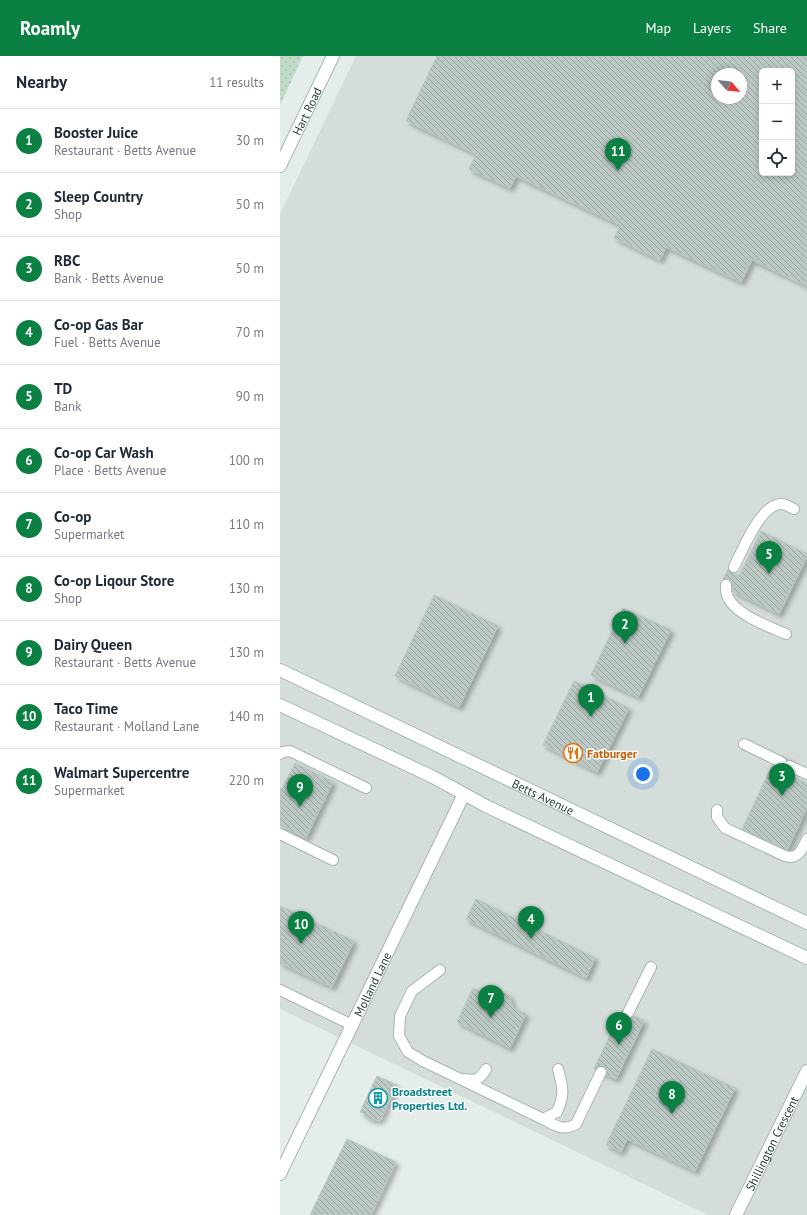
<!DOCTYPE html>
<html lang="en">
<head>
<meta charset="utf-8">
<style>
  :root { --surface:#fff; --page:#f2f2f3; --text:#1f2937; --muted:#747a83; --line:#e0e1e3; --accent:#0b8043 }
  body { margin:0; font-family:"PT Sans",sans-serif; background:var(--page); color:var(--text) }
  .controls { position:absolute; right:12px; top:12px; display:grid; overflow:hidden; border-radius:6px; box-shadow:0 2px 6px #0003 }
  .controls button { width:36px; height:36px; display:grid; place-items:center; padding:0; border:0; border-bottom:1px solid var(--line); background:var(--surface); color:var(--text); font:20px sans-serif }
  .compass { position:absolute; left:431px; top:12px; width:36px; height:36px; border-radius:50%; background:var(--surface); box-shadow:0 2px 6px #0003; rotate:117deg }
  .you { position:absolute; left:363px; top:718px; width:14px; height:14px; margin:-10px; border:3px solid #fff; border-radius:50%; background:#1a73e8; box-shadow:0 0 0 6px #1a73e833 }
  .badge { display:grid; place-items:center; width:26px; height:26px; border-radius:50%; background:var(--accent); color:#fff; font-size:13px; font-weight:700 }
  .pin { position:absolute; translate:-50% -33px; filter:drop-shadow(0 1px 2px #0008) }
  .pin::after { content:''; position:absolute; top:21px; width:14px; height:12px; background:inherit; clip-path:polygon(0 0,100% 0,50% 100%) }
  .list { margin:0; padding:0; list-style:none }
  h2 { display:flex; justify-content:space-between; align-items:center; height:52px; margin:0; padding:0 16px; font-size:17px }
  h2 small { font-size:13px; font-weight:400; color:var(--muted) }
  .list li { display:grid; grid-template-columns:26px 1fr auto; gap:12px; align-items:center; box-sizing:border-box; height:64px; padding:0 16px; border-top:1px solid var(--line) }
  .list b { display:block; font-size:15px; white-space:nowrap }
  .list p { margin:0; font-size:13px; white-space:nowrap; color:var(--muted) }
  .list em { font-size:13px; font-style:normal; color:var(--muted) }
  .icon { flex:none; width:22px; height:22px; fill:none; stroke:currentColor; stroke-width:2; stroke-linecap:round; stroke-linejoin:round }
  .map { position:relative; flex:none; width:527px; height:1159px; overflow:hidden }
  header { display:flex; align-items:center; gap:24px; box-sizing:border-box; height:56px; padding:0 20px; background:var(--accent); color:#fff }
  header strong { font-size:19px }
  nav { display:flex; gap:22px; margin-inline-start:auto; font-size:14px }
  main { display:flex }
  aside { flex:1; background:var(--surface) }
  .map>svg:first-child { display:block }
  .built { fill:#d4ddd9; fill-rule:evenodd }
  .park { fill:url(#park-dots) }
  .building { fill:url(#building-back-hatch); stroke:#b8c6c1; fill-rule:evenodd; filter:url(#shadow) }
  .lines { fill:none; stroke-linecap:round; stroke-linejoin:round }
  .lane-casing { stroke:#a8b5b1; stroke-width:12 }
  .street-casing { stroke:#a8b5b1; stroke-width:14 }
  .secondary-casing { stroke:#a5b8b2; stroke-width:14 }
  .lane { stroke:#fff; stroke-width:10 }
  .street { stroke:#fff; stroke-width:12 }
  .secondary { stroke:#fff; stroke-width:12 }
  .labels { text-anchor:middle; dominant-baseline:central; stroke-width:3; stroke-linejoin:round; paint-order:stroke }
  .street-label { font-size:12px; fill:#263e39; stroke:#f6faf8 }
  .food-label { font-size:12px; font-weight:bold; fill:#c56008; stroke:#f6faf8; text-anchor:start }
  .culture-label { font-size:12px; font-weight:bold; fill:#0d838f; stroke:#f6faf8; text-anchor:start }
</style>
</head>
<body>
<header>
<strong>Roamly</strong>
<nav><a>Map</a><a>Layers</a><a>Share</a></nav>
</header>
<main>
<aside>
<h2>Nearby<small>11 results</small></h2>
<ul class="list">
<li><span class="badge">1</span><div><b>Booster Juice</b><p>Restaurant · Betts Avenue</p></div><em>30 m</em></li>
<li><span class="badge">2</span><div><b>Sleep Country</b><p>Shop</p></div><em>50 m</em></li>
<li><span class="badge">3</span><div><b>RBC</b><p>Bank · Betts Avenue</p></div><em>50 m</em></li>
<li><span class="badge">4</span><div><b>Co-op Gas Bar</b><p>Fuel · Betts Avenue</p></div><em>70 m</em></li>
<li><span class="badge">5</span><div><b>TD</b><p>Bank</p></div><em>90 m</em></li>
<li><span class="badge">6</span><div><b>Co-op Car Wash</b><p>Place · Betts Avenue</p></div><em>100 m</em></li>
<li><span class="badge">7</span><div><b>Co-op</b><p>Supermarket</p></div><em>110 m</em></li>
<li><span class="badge">8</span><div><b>Co-op Liqour Store</b><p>Shop</p></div><em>130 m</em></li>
<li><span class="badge">9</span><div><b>Dairy Queen</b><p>Restaurant · Betts Avenue</p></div><em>130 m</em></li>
<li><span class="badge">10</span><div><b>Taco Time</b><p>Restaurant · Molland Lane</p></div><em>140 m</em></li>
<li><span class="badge">11</span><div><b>Walmart Supercentre</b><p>Supermarket</p></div><em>220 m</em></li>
</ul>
</aside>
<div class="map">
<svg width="527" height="1159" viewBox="0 0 527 1159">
  <defs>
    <pattern id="park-dots" width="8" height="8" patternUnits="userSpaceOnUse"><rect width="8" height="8" fill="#c1dcc9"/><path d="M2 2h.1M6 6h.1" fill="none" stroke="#a6bead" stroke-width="1.8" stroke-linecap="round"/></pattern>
    <pattern id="building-back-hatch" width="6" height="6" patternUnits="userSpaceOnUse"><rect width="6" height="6" fill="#bbc8c3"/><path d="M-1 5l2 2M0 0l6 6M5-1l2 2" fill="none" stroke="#98a49f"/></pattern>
    <filter id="shadow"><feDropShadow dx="3.5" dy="3.5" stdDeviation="2" flood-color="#0004"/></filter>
  </defs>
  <rect width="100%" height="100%" fill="#e5edea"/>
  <!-- built -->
  <path class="built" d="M76 0H527V1159H428L0 953V158ZM482 15H512V117H482ZM437 18H461V42H437Z"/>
  <!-- park -->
  <polygon class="park" points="0,0 23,0 0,49"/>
  <!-- building -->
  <g class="building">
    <path d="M157 0H527V230L472 204 461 226 386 191 380 204 334 182 340 169 236 120 230 132 189 113 196 98 126 65ZM482 15H512V117H482ZM437 18H461V42H437Z"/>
    <polygon points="481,475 527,498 527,501 499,558 452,535 455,529 443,523 448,514 459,520"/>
    <polygon points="154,539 218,570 179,651 115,620"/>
    <polygon points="343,552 391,574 358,641 311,619"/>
    <polygon points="294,625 349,652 317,716 263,689"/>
    <polygon points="503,700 512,705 506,717 527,728 527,752 507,794 462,773 492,710 497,713"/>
    <polygon points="15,707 53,726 26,782 0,769 0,732 2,733"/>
    <polygon points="196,843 315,902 306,922 186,863"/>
    <polygon points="0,850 74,885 52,931 0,907"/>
    <polygon points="193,932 205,938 218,934 229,939 233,952 246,958 230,992 177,966"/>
    <polygon points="342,954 364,965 336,1023 314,1013"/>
    <polygon points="372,993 455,1032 415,1115 347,1083 341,1096 326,1089"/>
    <polygon points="97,1020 117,1029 100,1065 95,1063 94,1065 84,1060 85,1058 80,1056"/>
    <polygon points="67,1083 116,1106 91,1159 30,1159"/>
  </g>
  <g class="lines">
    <defs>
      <g id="lane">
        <path d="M454 511C462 495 479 454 496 449 502 446 508 450 514 453"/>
        <path d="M446 529C446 532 446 536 447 539 453 558 490 571 506 578"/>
        <polyline points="464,688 501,706"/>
        <polyline points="0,698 2,696 10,695 86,732"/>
        <polyline points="509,710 527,718"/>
        <path d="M437 754V761L445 772 505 800C518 804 522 794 527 783"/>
        <polyline points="0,778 53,804"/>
        <path d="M160 914 132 935 120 960 119 980 128 996 143 1005 263 1063 277 1056C285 1037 283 1033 278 1013"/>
        <polyline points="0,934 72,969"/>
        <polyline points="348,957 371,911"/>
        <path d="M184 1023C196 1025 200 1024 206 1013"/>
        <path d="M263 1063C275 1069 283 1076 296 1068L321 1016"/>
      </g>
      <g id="street">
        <path id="s1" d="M0 1118 184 738"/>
        <path id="s2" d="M456 1159 527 1015"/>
      </g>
      <g id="secondary">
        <path id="s3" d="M0 110 53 0"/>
        <path id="s4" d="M0 614 527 867"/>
        <polyline points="0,649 153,721 206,750 527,902"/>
      </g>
    </defs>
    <!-- lane casing -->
    <use href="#lane" class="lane-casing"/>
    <!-- street casing -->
    <use href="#street" class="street-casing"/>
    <!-- secondary casing -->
    <use href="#secondary" class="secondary-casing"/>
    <!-- lane -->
    <use href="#lane" class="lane"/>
    <!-- street -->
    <use href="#street" class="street"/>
    <!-- secondary -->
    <use href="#secondary" class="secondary"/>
  </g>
  <!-- icons -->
  <defs>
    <symbol id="restaurant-ring" viewBox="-11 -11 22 22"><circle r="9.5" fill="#f6faf8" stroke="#e8710a" stroke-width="1.5"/><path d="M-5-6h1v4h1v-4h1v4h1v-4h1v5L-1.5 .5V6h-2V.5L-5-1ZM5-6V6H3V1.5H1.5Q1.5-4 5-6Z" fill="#e8710a"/></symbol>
    <symbol id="building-ring" viewBox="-11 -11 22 22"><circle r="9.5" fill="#f6faf8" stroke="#0f9aa8" stroke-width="1.5"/><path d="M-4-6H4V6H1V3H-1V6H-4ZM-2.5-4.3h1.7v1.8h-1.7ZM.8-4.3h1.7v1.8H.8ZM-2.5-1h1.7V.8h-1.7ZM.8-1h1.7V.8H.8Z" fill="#0f9aa8"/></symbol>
  </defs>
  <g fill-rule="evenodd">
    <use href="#restaurant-ring" x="282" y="686" width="22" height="22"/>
    <use href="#building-ring" x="87" y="1031" width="22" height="22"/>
  </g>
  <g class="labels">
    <!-- street labels -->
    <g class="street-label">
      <text stroke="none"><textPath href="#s3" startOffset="61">Hart Road</textPath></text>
      <text stroke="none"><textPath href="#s4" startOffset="292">Betts Avenue</textPath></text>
      <text stroke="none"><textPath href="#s1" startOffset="211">Molland Lane</textPath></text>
      <text stroke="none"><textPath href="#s2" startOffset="80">Shillington Crescent</textPath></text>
    </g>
    <!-- food labels -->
    <g class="food-label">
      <text x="307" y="697">Fatburger</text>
    </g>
    <!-- culture labels -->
    <g class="culture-label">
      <text x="112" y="1035">Broadstreet<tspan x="112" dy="14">Properties Ltd.</tspan></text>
    </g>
  </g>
</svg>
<div class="controls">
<button>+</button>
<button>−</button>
<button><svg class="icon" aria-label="locate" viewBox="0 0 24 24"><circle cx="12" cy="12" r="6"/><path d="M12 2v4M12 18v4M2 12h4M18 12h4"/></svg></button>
</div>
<svg class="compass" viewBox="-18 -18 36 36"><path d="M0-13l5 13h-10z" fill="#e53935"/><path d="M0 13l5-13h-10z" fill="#747a83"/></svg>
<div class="you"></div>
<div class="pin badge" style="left:311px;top:661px">1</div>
<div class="pin badge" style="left:345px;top:588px">2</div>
<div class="pin badge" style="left:502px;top:740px">3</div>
<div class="pin badge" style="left:251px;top:883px">4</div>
<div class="pin badge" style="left:489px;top:518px">5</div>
<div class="pin badge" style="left:339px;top:989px">6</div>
<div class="pin badge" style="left:211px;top:962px">7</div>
<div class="pin badge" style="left:392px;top:1058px">8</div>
<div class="pin badge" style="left:20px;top:751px">9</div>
<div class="pin badge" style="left:21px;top:888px">10</div>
<div class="pin badge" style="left:338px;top:115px">11</div>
</div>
</main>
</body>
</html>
